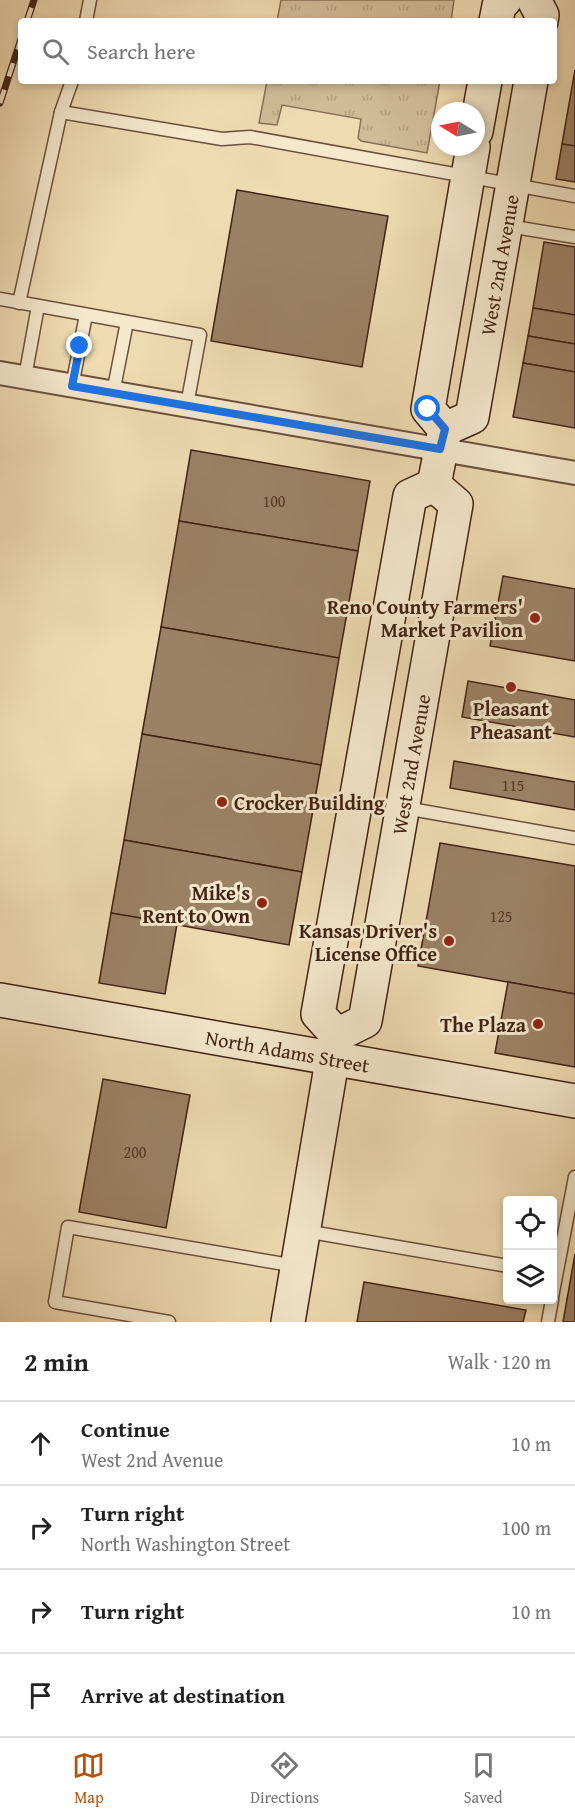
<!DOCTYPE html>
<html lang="en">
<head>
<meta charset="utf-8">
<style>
  :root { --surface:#fff; --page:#f6f6f6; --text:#222; --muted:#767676; --line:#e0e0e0; --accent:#b45309 }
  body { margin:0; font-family:"Gentium Book Plus",serif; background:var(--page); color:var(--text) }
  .controls { position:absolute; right:18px; bottom:18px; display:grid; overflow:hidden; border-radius:6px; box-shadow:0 3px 9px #0003 }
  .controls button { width:54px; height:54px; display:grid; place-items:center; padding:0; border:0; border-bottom:2px solid var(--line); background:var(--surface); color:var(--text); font:30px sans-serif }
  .compass { position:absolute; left:431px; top:102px; width:54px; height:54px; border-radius:50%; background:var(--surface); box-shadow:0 3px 9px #0003; rotate:280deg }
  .stop { position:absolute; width:18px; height:18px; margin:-14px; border:4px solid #1a73e8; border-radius:50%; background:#fff }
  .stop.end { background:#1a73e8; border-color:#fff; box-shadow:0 2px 6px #0008 }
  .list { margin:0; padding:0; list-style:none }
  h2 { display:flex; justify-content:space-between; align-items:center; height:78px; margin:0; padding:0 24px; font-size:26px }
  h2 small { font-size:20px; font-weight:400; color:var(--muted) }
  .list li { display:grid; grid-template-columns:39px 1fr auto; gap:18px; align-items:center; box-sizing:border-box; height:84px; padding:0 24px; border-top:2px solid var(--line) }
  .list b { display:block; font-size:22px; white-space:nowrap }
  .list p { margin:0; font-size:20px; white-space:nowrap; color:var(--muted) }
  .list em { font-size:20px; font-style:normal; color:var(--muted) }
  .icon { flex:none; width:33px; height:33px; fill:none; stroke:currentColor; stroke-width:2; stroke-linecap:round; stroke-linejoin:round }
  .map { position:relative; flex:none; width:575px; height:1322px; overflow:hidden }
  .search { position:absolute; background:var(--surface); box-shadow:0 3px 9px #0003; left:18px; right:18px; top:18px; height:66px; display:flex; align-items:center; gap:15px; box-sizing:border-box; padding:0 21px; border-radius:6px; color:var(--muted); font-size:22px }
  .sheet { height:414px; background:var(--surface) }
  nav { display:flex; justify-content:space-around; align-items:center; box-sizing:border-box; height:84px; border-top:2px solid var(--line); background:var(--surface); font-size:16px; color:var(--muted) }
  nav a { display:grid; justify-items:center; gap:3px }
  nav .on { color:var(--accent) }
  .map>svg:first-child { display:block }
  .park { fill:url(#park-tufts); stroke:#896f56; stroke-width:1.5 }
  .building { fill:#9b8266; stroke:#412214; stroke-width:1.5 }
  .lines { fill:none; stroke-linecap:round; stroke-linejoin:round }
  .lane-casing { stroke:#6c503c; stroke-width:15 }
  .street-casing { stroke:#6c503c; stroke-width:26 }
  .secondary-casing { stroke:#412214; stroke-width:36 }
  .lane { stroke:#f5e8cd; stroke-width:12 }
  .street { stroke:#f5e8cd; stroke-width:22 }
  .secondary { stroke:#f5e8cd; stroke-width:33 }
  .rail-casing { stroke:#412214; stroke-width:7 }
  .rail { stroke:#f5e8cd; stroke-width:4.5; stroke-dasharray:14; stroke-linecap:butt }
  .route { stroke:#1a73e8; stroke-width:8 }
  .poi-dot { fill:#8f2418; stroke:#f5e8cd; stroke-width:2 }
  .labels { text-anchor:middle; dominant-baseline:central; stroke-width:6; stroke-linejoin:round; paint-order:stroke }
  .number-label { font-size:16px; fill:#583a28 }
  .street-label { font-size:20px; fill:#412214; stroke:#f5e8cd }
  .poi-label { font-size:20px; font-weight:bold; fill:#412214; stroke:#f5e8cd; text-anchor:end }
</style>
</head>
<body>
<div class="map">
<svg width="575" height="1322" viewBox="0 0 575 1322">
  <defs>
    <pattern id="park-tufts" width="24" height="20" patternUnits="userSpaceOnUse" patternTransform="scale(1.5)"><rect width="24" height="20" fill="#d1bc97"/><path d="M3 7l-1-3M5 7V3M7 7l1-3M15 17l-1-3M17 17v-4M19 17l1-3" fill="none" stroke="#b5a181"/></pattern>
  </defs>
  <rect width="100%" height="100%" fill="#efdbb2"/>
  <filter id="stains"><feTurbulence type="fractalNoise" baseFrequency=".00333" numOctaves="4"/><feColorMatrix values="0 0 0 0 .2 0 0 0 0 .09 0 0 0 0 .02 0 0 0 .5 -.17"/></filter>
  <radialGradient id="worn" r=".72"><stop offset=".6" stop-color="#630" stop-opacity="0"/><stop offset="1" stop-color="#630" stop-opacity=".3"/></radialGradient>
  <!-- park -->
  <g class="park">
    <polygon points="281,0 454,0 451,21 277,21"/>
    <polygon points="267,81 440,81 427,153 361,141 358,138 361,119 282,105 277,125 259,123"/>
  </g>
  <!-- building -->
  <g class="building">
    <polygon points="575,70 575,146 562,144"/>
    <polygon points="562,144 575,146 575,182 556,179"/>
    <polygon points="237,190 388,216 362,367 211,341"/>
    <polygon points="544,242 575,247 575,315 533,308"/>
    <polygon points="533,308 575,315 575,344 528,336"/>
    <polygon points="528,336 575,344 575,372 523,363"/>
    <polygon points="523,363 575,372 575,428 513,417"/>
    <polygon points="191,450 370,481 358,551 179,521"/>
    <polygon points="179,521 358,551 339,658 161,627"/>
    <polygon points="503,576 575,589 575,661 490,646"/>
    <polygon points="161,627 339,658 321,765 142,734"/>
    <polygon points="468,681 575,700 575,737 462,717"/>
    <polygon points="142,734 321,765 302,872 124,840"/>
    <polygon points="454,761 575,782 575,810 450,788"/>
    <polygon points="124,840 302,872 289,945 111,913"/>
    <polygon points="440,843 575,866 575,994 418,966"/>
    <polygon points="111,913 177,924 165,994 99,983"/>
    <polygon points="508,982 575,994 575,1067 495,1053"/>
    <polygon points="103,1079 190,1095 166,1228 79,1212"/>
    <polygon points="575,1254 575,1322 563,1322"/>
    <polygon points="364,1282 526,1310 523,1322 357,1322"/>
  </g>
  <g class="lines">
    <defs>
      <g id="lane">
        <polyline points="86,21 90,0"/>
        <polyline points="61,112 222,139 250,137 575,196"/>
        <polyline points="508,226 575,237"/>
        <polyline points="0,299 200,335 187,405"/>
        <polyline points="19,303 61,112 72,81"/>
        <polyline points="25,377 38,306"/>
        <polyline points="72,386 86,315"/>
        <polyline points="113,393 127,322"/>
        <polyline points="405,808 575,838"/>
        <polyline points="305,1231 508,1266"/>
        <polyline points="552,1297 575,1177"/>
        <polyline points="169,1322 55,1302 68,1227 296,1266"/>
        <polyline points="548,1322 552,1300"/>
      </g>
      <polyline id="street" points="0,373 575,473"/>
      <g id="secondary">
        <polyline points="534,0 542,15 541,21"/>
        <polyline points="496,21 499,6 505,0"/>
        <polyline points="476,131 485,81"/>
        <path id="s1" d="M445 429 472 417 531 81"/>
        <polyline points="445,429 428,409 473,147"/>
        <polyline points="434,485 445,429"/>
        <path id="s2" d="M0 1000 575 1101"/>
        <path id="s3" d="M337 1035 365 1021 456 504 434 485"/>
        <polyline points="337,1035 318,1014 410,496 434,485"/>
        <polyline points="288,1322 336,1037"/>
      </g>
    </defs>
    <!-- lane casing -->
    <use href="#lane" class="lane-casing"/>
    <!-- street casing -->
    <use href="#street" class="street-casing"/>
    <!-- secondary casing -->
    <use href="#secondary" class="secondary-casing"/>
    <!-- lane -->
    <use href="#lane" class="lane"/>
    <!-- street -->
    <use href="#street" class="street"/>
    <!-- secondary -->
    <use href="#secondary" class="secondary"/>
    <defs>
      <g id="rail">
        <polyline points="27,21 34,0"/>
        <polyline points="0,103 21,39"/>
      </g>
    </defs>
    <!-- rail casing -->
    <use href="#rail" class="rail-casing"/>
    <!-- rail -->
    <use href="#rail" class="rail"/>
  </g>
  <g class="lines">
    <!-- route -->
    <polyline class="route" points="80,346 72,386 440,449 445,429 428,409"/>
  </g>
  <!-- markers -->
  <g class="poi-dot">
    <circle cx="535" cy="618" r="6"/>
    <circle cx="511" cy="687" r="6"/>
    <circle cx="222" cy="802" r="6"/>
    <circle cx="262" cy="903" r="6"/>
    <circle cx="449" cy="941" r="6"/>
    <circle cx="538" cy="1024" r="6"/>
  </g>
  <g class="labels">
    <!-- number labels -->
    <g class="number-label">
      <text x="274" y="501">100</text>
      <text x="513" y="785">115</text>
      <text x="501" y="916">125</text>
      <text x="135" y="1152">200</text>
    </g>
    <!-- street labels -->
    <g class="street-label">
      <text stroke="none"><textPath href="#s1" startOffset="184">West 2nd Avenue</textPath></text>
      <text stroke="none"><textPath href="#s3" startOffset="292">West 2nd Avenue</textPath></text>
      <text stroke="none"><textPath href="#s2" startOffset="292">North Adams Street</textPath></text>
    </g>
    <!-- poi labels -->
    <g class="poi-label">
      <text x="523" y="606">Reno County Farmers'<tspan x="523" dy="23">Market Pavilion</tspan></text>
      <text x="511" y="708" text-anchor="middle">Pleasant<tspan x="511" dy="23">Pheasant</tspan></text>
      <text x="234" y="802" text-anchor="start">Crocker Building</text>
      <text x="250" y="892">Mike's<tspan x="250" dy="23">Rent to Own</tspan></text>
      <text x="437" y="930">Kansas Driver's<tspan x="437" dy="23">License Office</tspan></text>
      <text x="526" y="1024">The Plaza</text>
    </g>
  </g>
  <rect width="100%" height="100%" filter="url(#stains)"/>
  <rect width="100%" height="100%" fill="url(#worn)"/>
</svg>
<div class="controls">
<button><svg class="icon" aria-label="locate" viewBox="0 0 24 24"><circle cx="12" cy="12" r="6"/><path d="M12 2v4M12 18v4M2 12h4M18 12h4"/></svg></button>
<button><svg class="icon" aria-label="layers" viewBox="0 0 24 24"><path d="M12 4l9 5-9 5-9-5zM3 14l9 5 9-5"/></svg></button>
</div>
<svg class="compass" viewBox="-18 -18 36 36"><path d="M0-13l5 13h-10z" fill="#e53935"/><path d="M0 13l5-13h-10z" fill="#767676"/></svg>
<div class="stop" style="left:428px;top:409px"></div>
<div class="stop end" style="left:80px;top:346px"></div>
<div class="search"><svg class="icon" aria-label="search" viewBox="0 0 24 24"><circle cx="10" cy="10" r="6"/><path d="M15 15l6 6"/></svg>Search here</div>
</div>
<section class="sheet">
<h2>2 min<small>Walk · 120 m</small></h2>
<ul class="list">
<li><svg class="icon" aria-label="ahead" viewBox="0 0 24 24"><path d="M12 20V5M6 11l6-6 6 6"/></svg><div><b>Continue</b><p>West 2nd Avenue</p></div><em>10 m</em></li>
<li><svg class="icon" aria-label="right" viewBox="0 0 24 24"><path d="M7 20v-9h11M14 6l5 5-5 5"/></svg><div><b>Turn right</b><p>North Washington Street</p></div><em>100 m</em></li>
<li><svg class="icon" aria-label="right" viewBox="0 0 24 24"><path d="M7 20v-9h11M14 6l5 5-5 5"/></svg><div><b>Turn right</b></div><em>10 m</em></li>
<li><svg class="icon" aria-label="arrive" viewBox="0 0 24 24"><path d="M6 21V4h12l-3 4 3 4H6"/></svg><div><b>Arrive at destination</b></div></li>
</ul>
</section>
<nav>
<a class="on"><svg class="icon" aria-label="map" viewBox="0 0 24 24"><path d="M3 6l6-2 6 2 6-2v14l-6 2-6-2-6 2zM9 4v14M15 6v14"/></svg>Map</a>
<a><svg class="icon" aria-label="directions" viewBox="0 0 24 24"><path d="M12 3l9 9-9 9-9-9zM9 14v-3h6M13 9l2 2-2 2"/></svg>Directions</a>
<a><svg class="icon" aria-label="saved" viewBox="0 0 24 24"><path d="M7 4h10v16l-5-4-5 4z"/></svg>Saved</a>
</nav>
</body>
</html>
